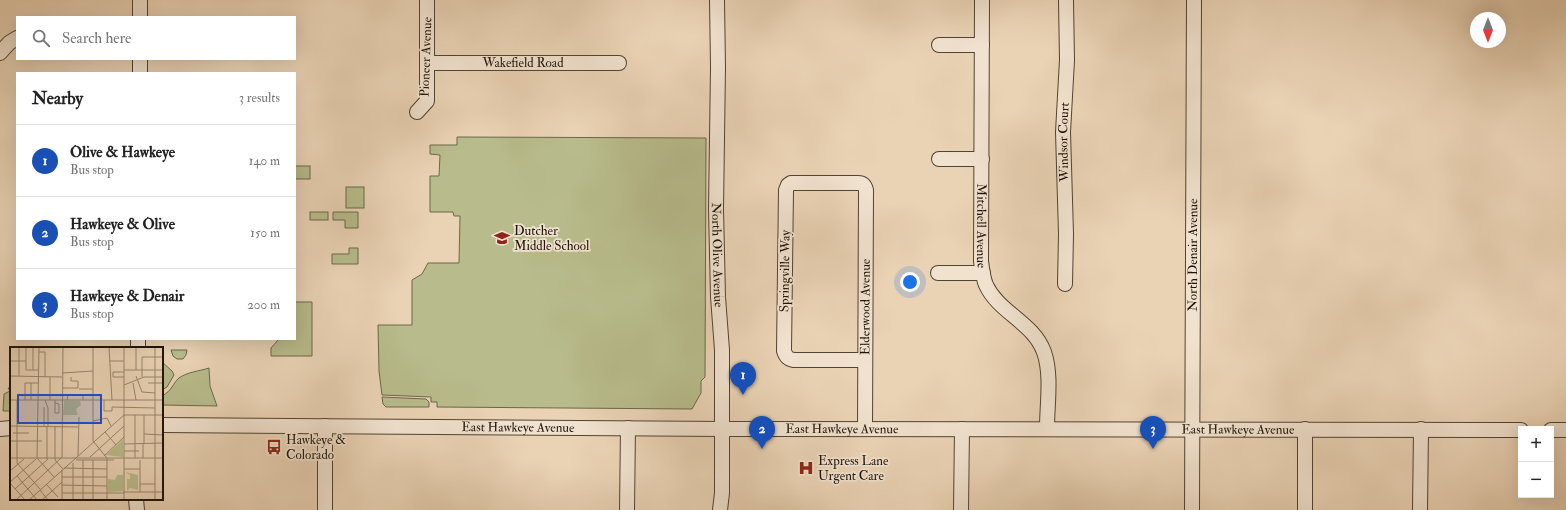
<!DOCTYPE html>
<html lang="en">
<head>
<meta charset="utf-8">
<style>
  :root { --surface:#fff; --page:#f6f6f6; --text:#222; --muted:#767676; --line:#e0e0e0; --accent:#b45309 }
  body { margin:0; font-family:"IM FELL Double Pica",serif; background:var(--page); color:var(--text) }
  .controls { position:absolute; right:12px; bottom:12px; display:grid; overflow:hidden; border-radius:0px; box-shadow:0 4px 16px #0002 }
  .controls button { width:36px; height:36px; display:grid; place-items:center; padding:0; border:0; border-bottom:1px solid var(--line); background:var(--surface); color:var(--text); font:20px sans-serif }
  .compass { position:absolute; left:1470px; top:12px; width:36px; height:36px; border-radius:50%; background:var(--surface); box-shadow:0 4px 16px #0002; rotate:180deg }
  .you { position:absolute; left:910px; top:282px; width:14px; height:14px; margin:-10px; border:3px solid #fff; border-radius:50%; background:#1a73e8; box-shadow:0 0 0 6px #1a73e833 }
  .badge { display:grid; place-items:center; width:26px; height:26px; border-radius:50%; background:var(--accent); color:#fff; font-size:13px; font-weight:700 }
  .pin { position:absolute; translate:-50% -33px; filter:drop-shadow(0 1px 2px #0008) }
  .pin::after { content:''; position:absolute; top:21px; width:14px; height:12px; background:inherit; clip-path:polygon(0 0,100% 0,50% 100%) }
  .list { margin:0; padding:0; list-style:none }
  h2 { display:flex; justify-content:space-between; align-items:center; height:52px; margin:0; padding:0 16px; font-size:17px }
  h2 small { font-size:13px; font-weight:400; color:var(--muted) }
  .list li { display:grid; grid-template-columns:26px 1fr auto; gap:12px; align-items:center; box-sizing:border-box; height:72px; padding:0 16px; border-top:1px solid var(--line) }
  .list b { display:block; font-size:15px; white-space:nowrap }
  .list p { margin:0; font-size:13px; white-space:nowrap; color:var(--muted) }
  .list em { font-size:13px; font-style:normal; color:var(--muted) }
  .icon { flex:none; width:22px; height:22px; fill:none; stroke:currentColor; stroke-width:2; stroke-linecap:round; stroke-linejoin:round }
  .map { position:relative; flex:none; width:1566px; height:510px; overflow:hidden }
  .search { position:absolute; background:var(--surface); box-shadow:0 4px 16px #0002; left:16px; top:16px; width:280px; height:44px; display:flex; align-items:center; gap:10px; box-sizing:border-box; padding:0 14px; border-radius:0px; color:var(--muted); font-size:15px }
  .panel { position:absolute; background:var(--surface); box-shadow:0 4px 16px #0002; left:16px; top:72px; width:280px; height:268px; border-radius:0px }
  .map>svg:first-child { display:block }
  .green { fill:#b8bc8c; stroke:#6b684a }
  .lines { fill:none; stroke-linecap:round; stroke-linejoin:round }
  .minor-casing { stroke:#514432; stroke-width:16 }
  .minor { stroke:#f1e2cf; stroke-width:14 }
  .labels { text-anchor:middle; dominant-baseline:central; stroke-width:3.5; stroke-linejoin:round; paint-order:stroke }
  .street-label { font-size:13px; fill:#1e1407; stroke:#f1e2cf }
  .poi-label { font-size:13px; fill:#1e1407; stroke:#f1e2cf; text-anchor:start }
  .inset-road { fill:none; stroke:#98876f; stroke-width:1 }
  .view { fill:#1d4ed8; fill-opacity:0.15; stroke:#1d4ed8; stroke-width:2 }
  .inset-edge { fill:none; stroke:#1e1407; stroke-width:2 }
</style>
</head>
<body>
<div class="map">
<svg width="1566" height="510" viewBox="0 0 1566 510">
  <rect width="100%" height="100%" fill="#ead3b5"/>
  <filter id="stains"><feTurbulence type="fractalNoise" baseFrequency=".005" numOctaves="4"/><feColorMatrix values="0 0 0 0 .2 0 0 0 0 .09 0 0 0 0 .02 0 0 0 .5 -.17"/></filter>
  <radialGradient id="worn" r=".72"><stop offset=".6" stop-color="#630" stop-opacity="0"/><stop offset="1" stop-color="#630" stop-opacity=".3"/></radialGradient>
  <!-- green -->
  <g class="green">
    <polygon points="457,137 706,138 705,377 701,381 701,393 692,409 437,407 437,402 431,402 431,397 382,395 379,371 378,325 412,325 412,280 422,274 428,263 459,263 460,216 454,216 453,212 430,212 430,176 439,176 440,155 430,154 430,145 457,145"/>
    <rect x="295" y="166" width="15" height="13"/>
    <rect x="346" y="187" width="18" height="21"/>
    <rect x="310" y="212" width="18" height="8"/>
    <polygon points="333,212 358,212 358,228 345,228 345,220 333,220"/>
    <polygon points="349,248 358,248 358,264 332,264 332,254 349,254"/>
    <polygon points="295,302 312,302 312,356 271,356 271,348 279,339 295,339"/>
    <polygon points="171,350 187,350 186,355 183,359 177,359 173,356"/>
    <polygon points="162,362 172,371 174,375 167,387 162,390"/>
    <path d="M209 368 210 386 217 406 162 405V396C173 390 172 384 179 378 187 372 200 371 209 368Z"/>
    <polygon points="8,388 11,388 11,411 3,411 4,394 10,391"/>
    <polygon points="382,397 426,399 429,402 429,407 386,407 383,404"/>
  </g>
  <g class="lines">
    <defs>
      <g id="minor">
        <path id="s1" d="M717 0 718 67 716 209 718 297 722 350V493L720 510"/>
        <path id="s2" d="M982 0 981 261C982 269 983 278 986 285 999 313 1033 322 1044 352 1052 375 1047 404 1047 428"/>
        <polyline points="140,17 140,0"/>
        <polyline points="939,45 982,45"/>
        <polyline points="0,53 9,43 17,38"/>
        <path id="s3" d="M427 63H619"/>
        <polyline points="140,73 140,59"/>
        <polyline points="417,112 427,101 427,0"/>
        <polyline points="939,159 982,159"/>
        <polyline points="938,273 983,273"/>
        <path id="s4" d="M1065 284 1066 234 1063 132 1067 60 1066 0"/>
        <polyline points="138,348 138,339"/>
        <path id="s5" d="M162 425 723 429 1521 430"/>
        <polyline points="0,429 11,428"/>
        <path id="s6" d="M865 429 866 190C865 186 863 183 858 183H791L788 185 786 190 784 351C786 357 788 359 794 360H865"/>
        <polyline points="1551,430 1566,430"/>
        <polyline points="136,499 137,510"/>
        <polyline points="325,510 325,426"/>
        <polyline points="627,510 628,428"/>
        <polyline points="961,510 962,429"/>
        <path id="s7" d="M1192 510 1194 0"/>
        <polyline points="1305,510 1305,429"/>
        <polyline points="1420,510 1421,429"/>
      </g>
    </defs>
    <!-- minor casing -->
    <use href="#minor" class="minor-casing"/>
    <!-- minor -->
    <use href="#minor" class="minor"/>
  </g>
  <!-- icons -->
  <defs>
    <symbol id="school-bare" viewBox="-9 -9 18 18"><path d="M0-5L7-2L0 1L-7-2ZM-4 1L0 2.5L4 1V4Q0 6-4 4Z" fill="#8f2418" stroke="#f1e2cf" stroke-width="2.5" paint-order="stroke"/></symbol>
    <symbol id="bus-bare" viewBox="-9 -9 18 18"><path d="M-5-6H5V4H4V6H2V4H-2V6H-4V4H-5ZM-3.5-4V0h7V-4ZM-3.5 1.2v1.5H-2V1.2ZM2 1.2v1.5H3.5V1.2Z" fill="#8f2418" stroke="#f1e2cf" stroke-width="2.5" paint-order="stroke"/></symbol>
    <symbol id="hospital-bare" viewBox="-9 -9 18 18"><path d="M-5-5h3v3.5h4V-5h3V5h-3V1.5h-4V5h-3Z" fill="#8f2418" stroke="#f1e2cf" stroke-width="2.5" paint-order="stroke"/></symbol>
  </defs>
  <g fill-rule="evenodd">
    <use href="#school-bare" x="491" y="227" width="22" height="22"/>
    <use href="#bus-bare" x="263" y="436" width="22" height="22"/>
    <use href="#hospital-bare" x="795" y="457" width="22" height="22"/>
  </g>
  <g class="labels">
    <!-- street labels -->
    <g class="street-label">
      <text transform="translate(426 57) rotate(-88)">Pioneer Avenue</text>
      <text stroke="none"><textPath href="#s3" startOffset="96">Wakefield Road</textPath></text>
      <text stroke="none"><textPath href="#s4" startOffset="142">Windsor Court</textPath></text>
      <text stroke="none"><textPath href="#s2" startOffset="226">Mitchell Avenue</textPath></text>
      <text stroke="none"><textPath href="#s1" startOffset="255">North Olive Avenue</textPath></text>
      <text stroke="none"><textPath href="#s7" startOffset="255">North Denair Avenue</textPath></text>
      <text transform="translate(785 271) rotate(-89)">Springville Way</text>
      <text stroke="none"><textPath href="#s6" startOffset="122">Elderwood Avenue</textPath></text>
      <text stroke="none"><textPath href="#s5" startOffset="356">East Hawkeye Avenue</textPath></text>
      <text stroke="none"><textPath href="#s5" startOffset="680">East Hawkeye Avenue</textPath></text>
      <text stroke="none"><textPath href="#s5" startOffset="1076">East Hawkeye Avenue</textPath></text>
    </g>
    <!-- poi labels -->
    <g class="poi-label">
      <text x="514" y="231">Dutcher<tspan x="514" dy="15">Middle School</tspan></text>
      <text x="286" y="440">Hawkeye &amp;<tspan x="286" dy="15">Colorado</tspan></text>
      <text x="818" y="461">Express Lane<tspan x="818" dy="15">Urgent Care</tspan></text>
    </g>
  </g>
  <!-- overview -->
  <g transform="translate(10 347)">
    <rect width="153" height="153" fill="#ead3b5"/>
    <path d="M54 54H70L71 58 66 62 68 68H53ZM113 92V110L96 108 107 98ZM115 125 128 128V143L120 141 117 144V132H120V128ZM107 128H113V144L98 145V132L105 133Z" fill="#b8bc8c"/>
    <path class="inset-road" d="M16 0V23H29M29 0 27 111 44 130M83 0V94L97 111V153M99 0 102 53M114 0V54M29 5H35V30M0 14H16M99 14H114M23 23V0M114 23H153M126 23V0M52 26 83 24M0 29 52 30M9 29V0M126 29 132 45 145 46M61 30V34H68V41M114 30H103V25H114M132 30V10H153M123 36 126 53M138 36H152M114 38 134 30H153M52 41H68M69 42H83M0 53H153M7 53V116L30 142M15 53V36H29M21 53V36M35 53 38 61V79M40 53V30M57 53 58 48H73V53M94 53V64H102V60L145 61M114 53V153M45 56 49 57V66H45V53M34 60V79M114 68H153M83 74 97 71 101 79M0 79 68 80M37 79V112M45 79V113L53 122M95 85 106 98M3 86H19M134 87 153 88M0 94H32M114 97 153 96M134 97V68M114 104H129M68 109 69 70M94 109 114 90M80 110 114 79M0 111H153M125 111V68M133 111V97M66 113H104M63 116V153M54 121 97 122M114 122H130M52 123V153M0 124 14 112M7 129 27 153M52 130H97M0 135 26 112M0 136 15 153M36 137 48 150M130 137H145M52 138 97 139M5 142 38 112M30 143 38 153M113 145H153M130 145V113M52 146H114M6 153 52 110 53 0M19 153 114 68M32 153 52 135M73 153V113M83 153V113M145 153V0"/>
    <path class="view" d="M8 48H91V76H8Z"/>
    <rect width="153" height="153" class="inset-edge"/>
  </g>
  <rect width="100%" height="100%" filter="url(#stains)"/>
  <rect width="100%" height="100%" fill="url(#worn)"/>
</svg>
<div class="controls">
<button>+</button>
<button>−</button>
</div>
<svg class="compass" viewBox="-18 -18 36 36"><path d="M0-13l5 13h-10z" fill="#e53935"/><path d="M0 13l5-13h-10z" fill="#767676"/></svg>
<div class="you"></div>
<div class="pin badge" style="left:743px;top:395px;background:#1a4fb4">1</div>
<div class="pin badge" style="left:762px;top:449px;background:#1a4fb4">2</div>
<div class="pin badge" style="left:1153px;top:449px;background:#1a4fb4">3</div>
<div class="search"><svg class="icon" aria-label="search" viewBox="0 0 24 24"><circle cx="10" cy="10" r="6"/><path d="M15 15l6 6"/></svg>Search here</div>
<section class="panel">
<h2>Nearby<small>3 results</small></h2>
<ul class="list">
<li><span class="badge" style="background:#1a4fb4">1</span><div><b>Olive &amp; Hawkeye</b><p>Bus stop</p></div><em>140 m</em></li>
<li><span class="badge" style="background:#1a4fb4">2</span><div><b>Hawkeye &amp; Olive</b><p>Bus stop</p></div><em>150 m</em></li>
<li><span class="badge" style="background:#1a4fb4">3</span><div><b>Hawkeye &amp; Denair</b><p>Bus stop</p></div><em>200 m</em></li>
</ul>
</section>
</div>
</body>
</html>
